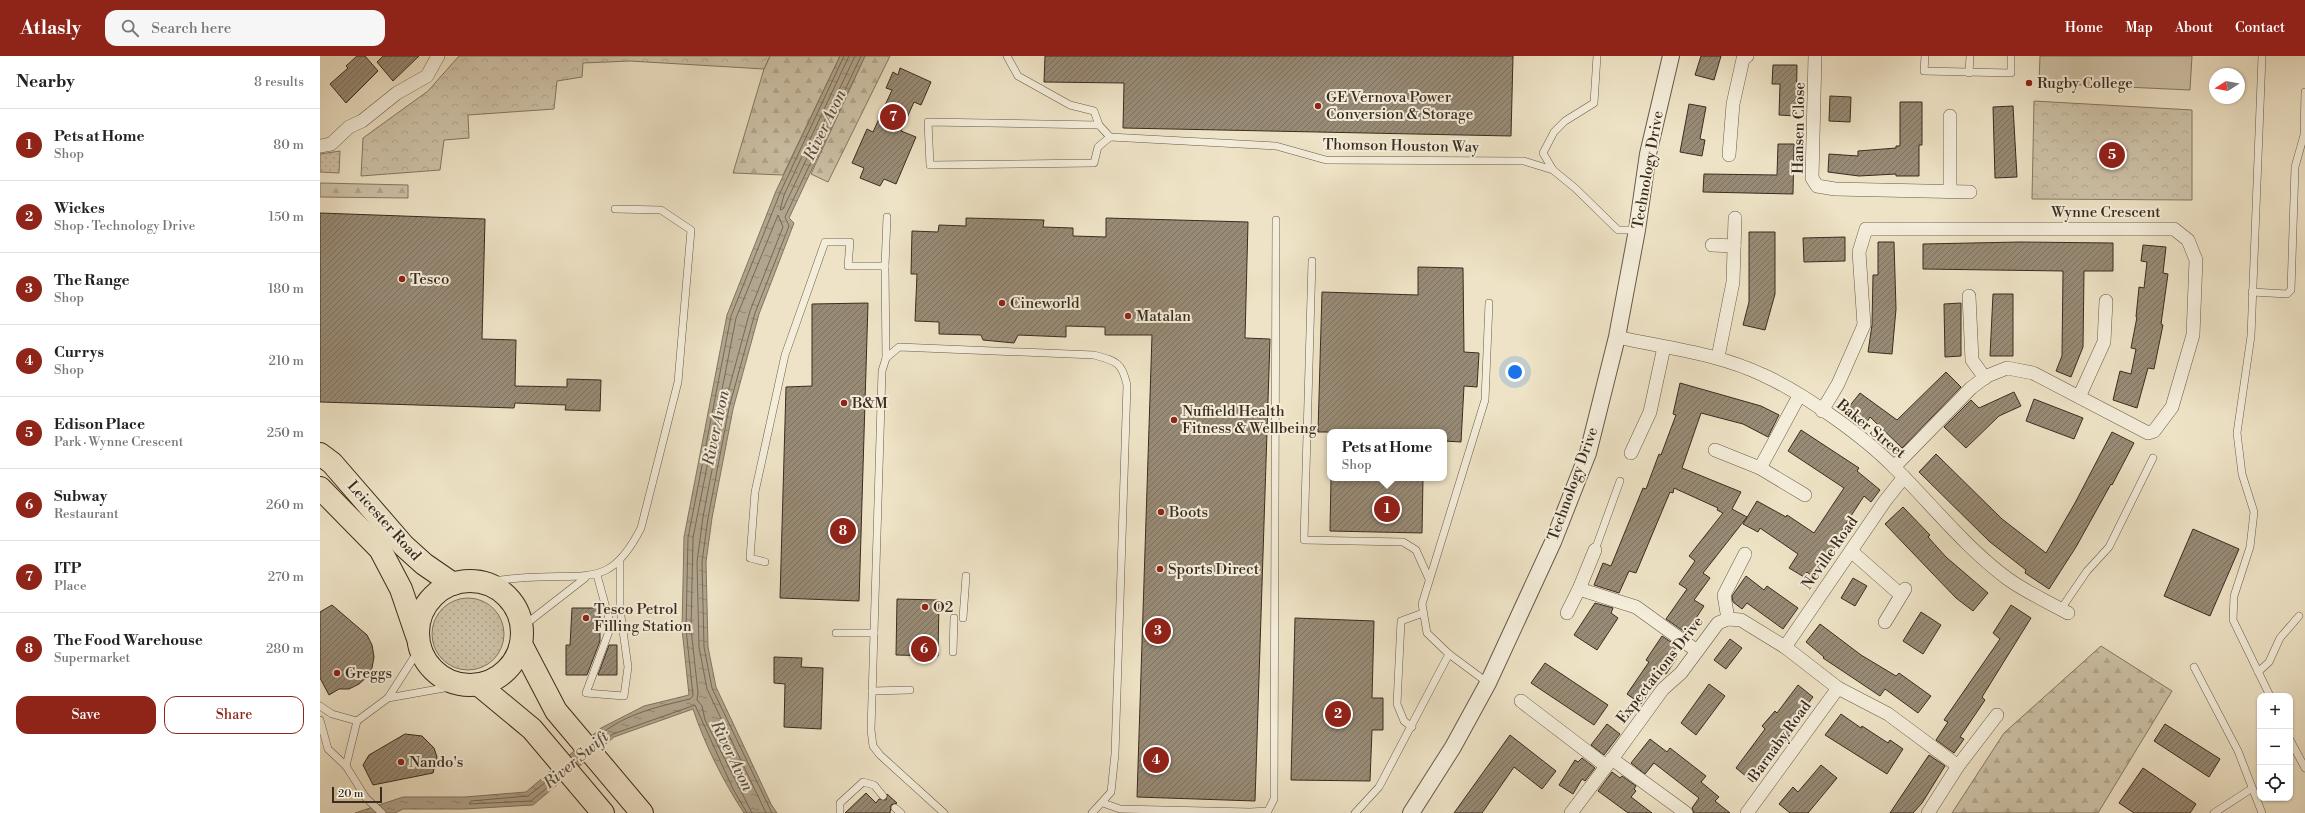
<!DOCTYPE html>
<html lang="en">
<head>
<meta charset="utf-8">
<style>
  :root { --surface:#fff; --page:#f6f6f6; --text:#222; --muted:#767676; --line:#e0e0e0; --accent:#8f2418 }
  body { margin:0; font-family:"Libre Bodoni",serif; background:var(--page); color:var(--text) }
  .controls { position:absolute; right:12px; bottom:12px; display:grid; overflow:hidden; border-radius:8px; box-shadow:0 1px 3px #0004 }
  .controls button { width:36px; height:36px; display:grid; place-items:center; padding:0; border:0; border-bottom:1px solid var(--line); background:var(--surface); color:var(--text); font:20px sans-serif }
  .compass { position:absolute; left:1889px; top:12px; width:36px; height:36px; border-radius:50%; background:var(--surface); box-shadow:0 1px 3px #0004; rotate:259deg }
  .scale { position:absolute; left:12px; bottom:10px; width:50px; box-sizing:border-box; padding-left:4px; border:2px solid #3a2c1f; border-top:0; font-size:11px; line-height:14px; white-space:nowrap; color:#3a2c1f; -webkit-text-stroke:3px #f4edda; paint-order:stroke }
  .you { position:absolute; left:1195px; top:316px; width:14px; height:14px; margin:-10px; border:3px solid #fff; border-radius:50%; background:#1a73e8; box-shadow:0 0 0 6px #1a73e833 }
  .badge { display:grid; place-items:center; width:26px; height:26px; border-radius:50%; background:var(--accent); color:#fff; font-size:13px; font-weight:700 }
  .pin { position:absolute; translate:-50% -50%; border:2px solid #fff; box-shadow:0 1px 4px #0006 }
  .popup { position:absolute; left:1007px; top:373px; width:120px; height:52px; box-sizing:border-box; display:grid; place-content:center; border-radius:8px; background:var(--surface); filter:drop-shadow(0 1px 3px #0005); font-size:13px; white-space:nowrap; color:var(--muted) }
  .popup b { font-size:15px; color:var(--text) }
  .popup::after { content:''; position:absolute; left:50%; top:100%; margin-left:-8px; border:8px solid transparent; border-top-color:var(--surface) }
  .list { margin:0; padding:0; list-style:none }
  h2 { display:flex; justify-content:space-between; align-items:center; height:52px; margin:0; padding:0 16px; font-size:17px }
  h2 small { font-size:13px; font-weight:400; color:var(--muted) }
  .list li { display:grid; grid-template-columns:26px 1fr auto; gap:12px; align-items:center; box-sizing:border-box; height:72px; padding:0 16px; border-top:1px solid var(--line) }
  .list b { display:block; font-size:15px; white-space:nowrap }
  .list p { margin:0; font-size:13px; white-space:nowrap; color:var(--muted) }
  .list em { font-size:13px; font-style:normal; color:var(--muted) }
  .actions { display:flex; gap:8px; padding:12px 16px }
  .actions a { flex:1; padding:9px 0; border:1px solid var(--accent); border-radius:12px; text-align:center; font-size:14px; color:var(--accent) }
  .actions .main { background:var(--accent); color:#fff }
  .icon { flex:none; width:22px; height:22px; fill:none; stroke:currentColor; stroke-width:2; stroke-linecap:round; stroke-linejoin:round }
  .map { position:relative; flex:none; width:1985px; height:757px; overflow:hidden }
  header { display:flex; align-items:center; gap:24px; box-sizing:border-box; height:56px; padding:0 20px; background:var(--accent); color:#fff }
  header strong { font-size:19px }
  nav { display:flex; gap:22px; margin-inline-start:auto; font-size:14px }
  .search { width:280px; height:36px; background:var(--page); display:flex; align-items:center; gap:10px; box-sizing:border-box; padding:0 14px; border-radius:12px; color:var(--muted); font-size:15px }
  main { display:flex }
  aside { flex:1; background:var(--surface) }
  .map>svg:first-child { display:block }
  .grass { fill:url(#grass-dots); stroke:#847864 }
  .forest { fill:url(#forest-firs); stroke:#847864 }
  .park { fill:url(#park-crowns); stroke:#847864 }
  .pitch { fill:#cfc4aa; stroke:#847864 }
  .water { fill:url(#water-ripples); stroke:#817561 }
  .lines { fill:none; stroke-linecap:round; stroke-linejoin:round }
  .shore { stroke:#766856; stroke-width:1 }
  .building { fill:url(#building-hatch); stroke:#3a2c1f }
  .service-casing { stroke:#675a49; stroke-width:8 }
  .minor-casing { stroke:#675a49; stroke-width:14 }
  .tertiary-casing { stroke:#675a49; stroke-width:18 }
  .trunk-casing { stroke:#3a2c1f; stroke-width:24 }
  .service { stroke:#f4edda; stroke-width:7 }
  .minor { stroke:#f4edda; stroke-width:13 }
  .tertiary { stroke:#f4edda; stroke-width:16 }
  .trunk { stroke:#eee3c6; stroke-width:22 }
  .poi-dot { fill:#8f2418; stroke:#f4edda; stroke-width:1.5 }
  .labels { text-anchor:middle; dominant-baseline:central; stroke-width:4; stroke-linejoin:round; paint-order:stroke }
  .poi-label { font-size:15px; fill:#3a2c1f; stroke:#f4edda; text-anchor:start }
  .street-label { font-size:15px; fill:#3a2c1f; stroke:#f4edda }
  .water-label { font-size:16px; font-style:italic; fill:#5e5040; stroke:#f4edda }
</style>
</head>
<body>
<header>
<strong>Atlasly</strong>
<div class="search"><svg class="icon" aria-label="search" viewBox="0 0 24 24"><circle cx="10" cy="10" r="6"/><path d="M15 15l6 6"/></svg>Search here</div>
<nav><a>Home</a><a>Map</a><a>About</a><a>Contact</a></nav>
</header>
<main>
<aside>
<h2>Nearby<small>8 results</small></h2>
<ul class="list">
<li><span class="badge">1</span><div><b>Pets at Home</b><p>Shop</p></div><em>80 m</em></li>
<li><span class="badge">2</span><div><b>Wickes</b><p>Shop · Technology Drive</p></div><em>150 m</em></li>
<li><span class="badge">3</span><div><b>The Range</b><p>Shop</p></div><em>180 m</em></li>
<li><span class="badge">4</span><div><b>Currys</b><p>Shop</p></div><em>210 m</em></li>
<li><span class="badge">5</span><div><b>Edison Place</b><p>Park · Wynne Crescent</p></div><em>250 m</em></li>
<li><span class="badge">6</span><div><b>Subway</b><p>Restaurant</p></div><em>260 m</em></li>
<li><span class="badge">7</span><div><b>ITP</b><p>Place</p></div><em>270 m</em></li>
<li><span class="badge">8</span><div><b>The Food Warehouse</b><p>Supermarket</p></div><em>280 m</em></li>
</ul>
<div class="actions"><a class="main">Save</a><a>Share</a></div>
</aside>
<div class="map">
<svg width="1985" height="757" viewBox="0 0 1985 757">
  <defs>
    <pattern id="grass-dots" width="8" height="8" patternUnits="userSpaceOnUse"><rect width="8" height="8" fill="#cfc4aa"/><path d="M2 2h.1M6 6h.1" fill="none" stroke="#b2a992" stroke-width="1.8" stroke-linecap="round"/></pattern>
    <pattern id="forest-firs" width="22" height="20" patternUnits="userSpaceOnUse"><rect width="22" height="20" fill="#cfc4aa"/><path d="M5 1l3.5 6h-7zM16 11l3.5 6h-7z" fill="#b2a992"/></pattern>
    <pattern id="park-crowns" width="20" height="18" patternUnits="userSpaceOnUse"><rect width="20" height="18" fill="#cfc4aa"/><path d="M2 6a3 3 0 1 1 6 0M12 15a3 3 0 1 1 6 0" fill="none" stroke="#b2a992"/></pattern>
    <pattern id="water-ripples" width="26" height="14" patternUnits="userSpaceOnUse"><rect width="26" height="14" fill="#b1a58d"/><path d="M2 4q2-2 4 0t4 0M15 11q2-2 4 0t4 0" fill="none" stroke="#918773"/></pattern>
    <pattern id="building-hatch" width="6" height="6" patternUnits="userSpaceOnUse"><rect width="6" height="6" fill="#988b76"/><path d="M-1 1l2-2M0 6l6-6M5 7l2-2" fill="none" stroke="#7d7260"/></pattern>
  </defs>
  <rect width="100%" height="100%" fill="#eee3c6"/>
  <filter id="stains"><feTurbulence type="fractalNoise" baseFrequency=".005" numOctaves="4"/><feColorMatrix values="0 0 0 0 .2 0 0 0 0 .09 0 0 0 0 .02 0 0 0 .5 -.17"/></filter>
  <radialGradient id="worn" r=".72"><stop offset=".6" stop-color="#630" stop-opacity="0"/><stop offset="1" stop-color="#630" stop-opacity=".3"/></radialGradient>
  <!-- grass -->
  <g class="grass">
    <polygon points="20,95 19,117 0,116 0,98"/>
    <circle cx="148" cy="578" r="36"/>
  </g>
  <!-- forest -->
  <g class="forest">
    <polygon points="450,0 520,0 463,119 413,117 444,13"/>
    <polygon points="545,0 570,0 508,126 491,118"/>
    <polygon points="0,127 88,129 88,142 0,141"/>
    <polygon points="1781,590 1852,635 1778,757 1632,757 1684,677"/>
  </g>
  <!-- park -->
  <g class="park">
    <polygon points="139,0 450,0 444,13 310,5 263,7 262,21 237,25 234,53 148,59 149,82 124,84 120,114 41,120 43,82 108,35"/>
    <polygon points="1714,45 1872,54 1872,144 1712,143"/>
  </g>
  <!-- pitch -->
  <polygon class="pitch" points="1720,0 1872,0 1870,34 1719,27"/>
  <!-- water -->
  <path class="water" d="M520 0H545L469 162 474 167 439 258 413 353 392 462 386 506 388 591 396 631 451 748 457 757H424C403 725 385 689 373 653L294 681 213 749 144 753H83L75 757H35L83 741H145L206 736 281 672 324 650 369 639 362 573 364 481 407 259 456 135Z"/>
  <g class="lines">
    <!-- shore -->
    <g class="shore">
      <polyline points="529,0 464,139 460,154 463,153 535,0"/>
      <path d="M275 683C301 659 336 651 370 643L373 640 366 573 368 482 411 260 460 137 524 0"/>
      <polyline points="280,688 293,678 375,649 413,733 427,757"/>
      <polyline points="235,719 208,740 151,745 149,748 211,745 238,723"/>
      <polyline points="432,757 385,664 382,650 377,644 378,637 371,573 373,482 416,262 458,159 463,171 430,255 404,351 383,461 377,506 379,591 387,633 446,757"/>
      <polyline points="452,757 392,632 384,591 382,506 388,462 409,352 435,257 469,170 465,161 541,0"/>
    </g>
  </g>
  <!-- building -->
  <g class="building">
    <polygon points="37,0 45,0 58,15 26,47 10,28 28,12 26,10"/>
    <polygon points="63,0 99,0 73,25 57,6"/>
    <polygon points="725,0 1193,0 1191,80 803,72 804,27 724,26"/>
    <polygon points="1381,0 1401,0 1394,24 1375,19"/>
    <polygon points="1453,9 1477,9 1476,60 1459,59 1460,28 1452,28"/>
    <polygon points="580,12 611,26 601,49 594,46 581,75 596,81 576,128 564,123 560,130 540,122 544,112 532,107 547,73 553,76 572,34 566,32 573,16 578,19"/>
    <polygon points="1510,40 1531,41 1530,66 1509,65"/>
    <polygon points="1580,46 1602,46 1602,89 1599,89 1599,120 1576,120 1576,118 1539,120 1508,116 1509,98 1538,100 1538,95 1576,92 1576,90 1580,90"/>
    <polygon points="1369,48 1386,51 1380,83 1385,84 1382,100 1360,96"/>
    <polygon points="1693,50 1697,121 1675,122 1673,51"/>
    <polygon points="1458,88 1474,88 1473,138 1383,136 1384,118 1457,119"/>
    <polygon points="0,157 165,163 162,283 196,284 195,330 247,331 247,323 281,324 280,355 245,354 246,349 195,347 194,352 0,346"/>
    <polygon points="646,162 724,164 723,171 753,172 753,180 786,181 786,162 928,166 925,282 950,283 935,745 817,741 832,279 785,279 785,271 746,270 746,281 698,279 694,287 663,284 661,279 619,278 619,266 595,265 597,218 591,218 592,175 618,176 619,169 646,170"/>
    <polygon points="1429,176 1455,176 1455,238 1445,274 1423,269 1429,246"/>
    <polygon points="1525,181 1525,205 1484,206 1483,182"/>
    <polygon points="1558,186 1574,186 1576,253 1572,298 1548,296 1552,269 1553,219 1558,219"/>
    <polygon points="1700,186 1793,187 1793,215 1764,215 1763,291 1751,321 1736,315 1742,300 1743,215 1603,213 1603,188"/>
    <polygon points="1823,189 1846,191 1843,217 1848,218 1841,268 1843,269 1834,313 1828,312 1817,352 1793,344 1800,315 1811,318 1816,293 1811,292 1817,261 1816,261 1819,231 1824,232 1827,206 1821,205"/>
    <polygon points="1098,211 1143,212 1144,296 1159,297 1157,331 1144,330 1141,386 1124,385 1124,376 998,376 1002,236 1098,239"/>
    <polygon points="1673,238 1693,238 1693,300 1670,300"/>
    <polygon points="548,247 539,545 460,542 466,331 492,330 492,248"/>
    <polygon points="1641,247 1641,300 1625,301 1624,248"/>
    <polygon points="1626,316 1641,331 1582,392 1550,361 1547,366 1528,352 1540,337 1577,364"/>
    <polygon points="1360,327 1441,350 1459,359 1448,381 1423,368 1381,357 1362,412 1421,436 1412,453 1427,461 1383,517 1390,522 1374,544 1384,550 1366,577 1346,563 1367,533 1359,528 1375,505 1369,500 1403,457 1397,454 1398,452 1354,432 1353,437 1350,436 1316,517 1309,515 1299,537 1274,529 1283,507 1291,510 1323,432 1326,433 1339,398 1341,399 1356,359 1353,358"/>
    <polygon points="1694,336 1701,350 1679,360 1646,392 1624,371 1651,344 1659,352"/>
    <polygon points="1714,343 1763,362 1754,383 1706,365"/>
    <polygon points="1481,374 1539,412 1537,415 1560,434 1551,446 1544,440 1514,486 1517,488 1492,520 1487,516 1484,521 1469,512 1478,498 1440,472 1438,476 1423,468 1437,445 1466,461 1467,459 1494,477 1524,432 1468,395"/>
    <polygon points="1792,376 1814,387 1792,429 1791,428 1756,491 1729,533 1705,517 1706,514 1670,486 1599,416 1616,398 1682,463 1726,497 1755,447"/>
    <polygon points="1011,422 1103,422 1102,477 1010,475"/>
    <polygon points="1583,451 1610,479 1608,481 1626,501 1668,537 1653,555 1636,542 1565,468"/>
    <polygon points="1873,473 1919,493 1890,560 1844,540"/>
    <polygon points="1426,520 1444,534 1447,530 1478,552 1463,573 1427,547 1422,553 1413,546 1412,540"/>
    <polygon points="1533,522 1547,530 1535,550 1521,542"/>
    <polygon points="577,543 619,544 618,600 576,599"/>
    <polygon points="1275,547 1293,552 1291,557 1298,562 1277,594 1254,579"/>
    <polygon points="12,549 47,579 52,589 54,601 52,612 47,621 39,628 29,633 19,633 9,639 0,622 0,556"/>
    <polygon points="1691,549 1711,562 1662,641 1665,644 1640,681 1644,683 1634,697 1616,684 1628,666 1624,664 1680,583 1673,577"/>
    <polygon points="252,552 280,552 280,585 267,619 246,619 246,589 250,589"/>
    <polygon points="1601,556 1621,569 1603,598 1583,585"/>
    <polygon points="975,562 1054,565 1052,642 1063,642 1063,674 1052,674 1050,725 971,724"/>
    <polygon points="1500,568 1541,599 1576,620 1579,617 1611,640 1598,657 1565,633 1560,640 1503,602 1504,601 1486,586"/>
    <polygon points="1342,580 1357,590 1351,599 1357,602 1346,618 1343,616 1321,648 1307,638 1329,606 1326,604"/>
    <polygon points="1410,583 1422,592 1406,613 1394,604"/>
    <polygon points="289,589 297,589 297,619 278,619"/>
    <polygon points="454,601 482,602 481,611 503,612 501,673 464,671 465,628 454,627"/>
    <polygon points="1225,607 1288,649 1274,669 1211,627"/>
    <polygon points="1389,628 1405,640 1376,679 1361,667"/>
    <polygon points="1478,629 1493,641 1471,670 1475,673 1461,690 1462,692 1433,726 1416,712 1445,673 1442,670 1455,655 1457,657"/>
    <polygon points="1521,658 1541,672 1542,670 1568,687 1570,684 1583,693 1567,718 1505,679"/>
    <polygon points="1287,668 1300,678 1284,699 1271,689"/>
    <polygon points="1845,668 1900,703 1889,721 1834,685"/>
    <polygon points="85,678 102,680 114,692 117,701 113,717 53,729 43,709 49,699"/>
    <polygon points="1190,679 1236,715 1222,733 1194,711 1162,757 1134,757"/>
    <polygon points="1330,683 1347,696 1350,692 1386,720 1381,726 1399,741 1395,745 1410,757 1374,757 1372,752 1379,742 1334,707 1325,718 1311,707"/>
    <polygon points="1609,699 1625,710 1602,747 1593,757 1570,757"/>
    <polygon points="1262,702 1275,712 1265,725 1262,723 1253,738 1239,729 1255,704 1258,706"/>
    <polygon points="1501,709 1517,722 1488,757 1470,757 1459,748 1473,731 1478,736"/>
    <polygon points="1823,712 1876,748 1870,757 1814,757 1799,747"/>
    <polygon points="1292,716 1300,722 1302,720 1316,730 1314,733 1316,735 1311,741 1332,757 1308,757 1278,735"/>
    <polygon points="546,737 556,747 559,743 566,744 567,738 577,747 571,749 570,757 525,757"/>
  </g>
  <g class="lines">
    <defs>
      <g id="service">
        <polyline points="687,0 698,20 750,49 774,55 779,69 790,81 956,90 1006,104 1204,105 1233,114 1255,132 1298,174 1317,174"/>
        <polyline points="1605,0 1604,15 1691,17 1691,0"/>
        <polyline points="1942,0 1931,280 1917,377 1922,418 1934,456 1930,491 1914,540 1913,564 1950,640"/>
        <polyline points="1649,17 1650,0"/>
        <polyline points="779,69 608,66 610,109 774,107 778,91 790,81"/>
        <polyline points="1233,114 1223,97 1234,76 1245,65 1274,47 1277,0"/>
        <polyline points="992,205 984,484 1083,486 1096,494 1109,523"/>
        <polyline points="1932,236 1967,238 1971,234 1975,111 1984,79 1985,36"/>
        <polyline points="566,302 565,210 567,161"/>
        <polyline points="1275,494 1300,425"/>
        <polyline points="445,506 430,502 435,436 465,299 505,186 530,186 528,210 565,210"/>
        <polyline points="277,519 291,570 266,637 304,640 308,611 300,553 300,506"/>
        <path d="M162 526C181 524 201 521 220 521 274 519 293 527 321 472L358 326 371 174 341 154 295 153"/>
        <polyline points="1741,553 1767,515 1789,491 1833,402"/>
        <polyline points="643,562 646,520"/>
        <polyline points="202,571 265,522"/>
        <polyline points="516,577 554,577"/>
        <polyline points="633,596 634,562"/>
        <polyline points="1874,611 1918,695 1942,757"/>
        <polyline points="1938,616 1949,606 1960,582 1979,560"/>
        <polyline points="1168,627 1129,598 1107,577 1102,548 1165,344 1169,247"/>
        <polyline points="552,635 590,634"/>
        <polyline points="68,642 141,629"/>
        <polyline points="0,650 12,658 37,665"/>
        <polyline points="0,664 8,693 26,710 46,742 62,757"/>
        <polyline points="1092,671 1084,665 1077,648 1081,565 1103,557"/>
        <polyline points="1970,684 1985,712"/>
        <polyline points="26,710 37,665 68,642 100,592"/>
        <polyline points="783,747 800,753 930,756 948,755 954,743 956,164"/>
        <polyline points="575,752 581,757"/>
        <polyline points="520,757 520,747 543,726 554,729 563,740"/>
        <path d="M624 757 560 699 553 690 551 674 562 315 566 302 579 291 774 299C796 305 802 306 807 329L795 698 791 736 772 757"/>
        <polyline points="1035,757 1059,731 1129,598"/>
        <polyline points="1894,757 1931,733"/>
      </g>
      <g id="minor">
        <polyline points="1495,0 1492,122 1497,130 1515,133 1650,136"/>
        <polyline points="1630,60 1630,135"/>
        <polyline points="0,90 11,88 29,71 42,65 77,37 107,20 118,0"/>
        <polyline points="1409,99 1413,48 1423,3 1427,0"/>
        <polyline points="1392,189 1414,190"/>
        <polyline points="1649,240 1652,304 1665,322"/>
        <path d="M1297 281C1346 292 1397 297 1443 319 1483 337 1545 381 1576 413 1612 449 1646 492 1688 523 1706 536 1728 546 1748 557"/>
        <polyline points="1398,301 1413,226 1415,162"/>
        <polyline points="1759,341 1784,286 1786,245"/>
        <polyline points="1502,355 1518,328 1544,269 1539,196 1546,173 1854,173 1868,184 1876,204 1873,279 1852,351 1834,375 1828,377 1713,317 1687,312 1667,320 1651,332 1574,411"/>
        <polyline points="1395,394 1440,412 1485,439"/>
        <polyline points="1311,397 1330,356 1344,291"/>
        <polyline points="1440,412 1479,340"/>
        <polyline points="1531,495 1581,539"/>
        <polyline points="1259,533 1316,551 1377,595"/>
        <polyline points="1247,557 1259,533 1275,494"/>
        <polyline points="1408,563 1404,539 1425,498"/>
        <polyline points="1565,566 1585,533"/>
        <polyline points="1465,591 1565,445 1584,421"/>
        <polyline points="1201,645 1286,710"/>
        <polyline points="1251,757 1291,704"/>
        <polyline points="1366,757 1292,703 1343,633 1361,617 1398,567 1408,563 1421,564 1465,591 1518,632 1568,658 1638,710"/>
        <polyline points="1427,757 1518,632"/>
        <polyline points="1608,757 1638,710 1677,659"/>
      </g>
      <polyline id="tertiary" points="1091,757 1133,691 1168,627 1233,486 1268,397 1297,281 1317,174 1328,98 1351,0"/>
      <g id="trunk">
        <polyline points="0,398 12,407 84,490 104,508 133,528"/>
        <polyline points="0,432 60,493 81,533 97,580"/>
        <circle cx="150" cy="577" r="52"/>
        <polyline points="201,588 236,655 322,757"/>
        <polyline points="159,629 212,673 283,757"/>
      </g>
    </defs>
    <!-- service casing -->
    <use href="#service" class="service-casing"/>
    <!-- minor casing -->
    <use href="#minor" class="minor-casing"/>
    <!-- tertiary casing -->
    <use href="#tertiary" class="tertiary-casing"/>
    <!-- trunk casing -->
    <use href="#trunk" class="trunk-casing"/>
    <!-- service -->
    <use href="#service" class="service"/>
    <!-- minor -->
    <use href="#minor" class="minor"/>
    <!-- tertiary -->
    <use href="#tertiary" class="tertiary"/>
    <!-- trunk -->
    <use href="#trunk" class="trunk"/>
  </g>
  <!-- markers -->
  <g class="poi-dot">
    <circle cx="1709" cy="27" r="4"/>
    <circle cx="998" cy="50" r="4"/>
    <circle cx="82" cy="223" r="4"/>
    <circle cx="682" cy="247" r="4"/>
    <circle cx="808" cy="260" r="4"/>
    <circle cx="524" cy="347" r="4"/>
    <circle cx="854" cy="364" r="4"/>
    <circle cx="841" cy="456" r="4"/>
    <circle cx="840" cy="513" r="4"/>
    <circle cx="605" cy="551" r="4"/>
    <circle cx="266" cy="562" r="4"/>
    <circle cx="17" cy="617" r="4"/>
    <circle cx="81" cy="706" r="4"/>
  </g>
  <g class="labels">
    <!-- poi labels -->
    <g class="poi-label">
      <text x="1717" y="27">Rugby College</text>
      <text x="1006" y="41">GE Vernova Power<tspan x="1006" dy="17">Conversion &amp; Storage</tspan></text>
      <text x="90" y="223">Tesco</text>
      <text x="690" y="247">Cineworld</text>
      <text x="816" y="260">Matalan</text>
      <text x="532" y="347">B&amp;M</text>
      <text x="862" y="355">Nuffield Health<tspan x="862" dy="17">Fitness &amp; Wellbeing</tspan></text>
      <text x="849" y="456">Boots</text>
      <text x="848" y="513">Sports Direct</text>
      <text x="613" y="551">O2</text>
      <text x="274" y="553">Tesco Petrol<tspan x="274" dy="17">Filling Station</tspan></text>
      <text x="25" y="617">Greggs</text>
      <text x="89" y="706">Nando's</text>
    </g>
    <!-- street labels -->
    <g class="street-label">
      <text transform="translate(1479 72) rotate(-89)">Hansen Close</text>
      <text transform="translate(1081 90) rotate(1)">Thomson Houston Way</text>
      <text transform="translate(1328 114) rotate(-80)">Technology Drive</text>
      <text x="1786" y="156">Wynne Crescent</text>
      <text transform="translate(1551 373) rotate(39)">Baker Street</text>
      <text transform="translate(1253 428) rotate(-70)">Technology Drive</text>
      <text transform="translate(64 465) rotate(48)">Leicester Road</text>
      <text transform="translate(1510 497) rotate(-55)">Neville Road</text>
      <text transform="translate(1340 614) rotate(-52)">Expectations Drive</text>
      <text transform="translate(1460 685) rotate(-54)">Barnaby Road</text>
    </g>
    <!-- water labels -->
    <g class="water-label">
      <text transform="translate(505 69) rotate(-64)">River Avon</text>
      <text transform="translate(396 372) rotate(-78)">River Avon</text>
      <text transform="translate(412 700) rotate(64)">River Avon</text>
      <text transform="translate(256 704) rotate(-40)">River Swift</text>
    </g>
  </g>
  <rect width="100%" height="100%" filter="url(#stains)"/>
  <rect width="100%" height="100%" fill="url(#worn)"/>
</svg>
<div class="controls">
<button>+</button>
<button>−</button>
<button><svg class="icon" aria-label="locate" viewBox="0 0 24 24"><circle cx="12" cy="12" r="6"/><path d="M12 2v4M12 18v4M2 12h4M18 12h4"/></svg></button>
</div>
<svg class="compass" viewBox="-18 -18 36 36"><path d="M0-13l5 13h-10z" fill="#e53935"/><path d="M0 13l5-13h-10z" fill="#767676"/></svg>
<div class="scale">20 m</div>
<div class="you"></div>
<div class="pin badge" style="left:1067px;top:453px">1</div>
<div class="popup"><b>Pets at Home</b>Shop</div>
<div class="pin badge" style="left:1018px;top:658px">2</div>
<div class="pin badge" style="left:838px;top:575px">3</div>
<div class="pin badge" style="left:836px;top:704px">4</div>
<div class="pin badge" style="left:1792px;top:99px">5</div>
<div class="pin badge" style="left:604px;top:593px">6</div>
<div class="pin badge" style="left:573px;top:61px">7</div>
<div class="pin badge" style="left:523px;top:475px">8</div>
</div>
</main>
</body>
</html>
